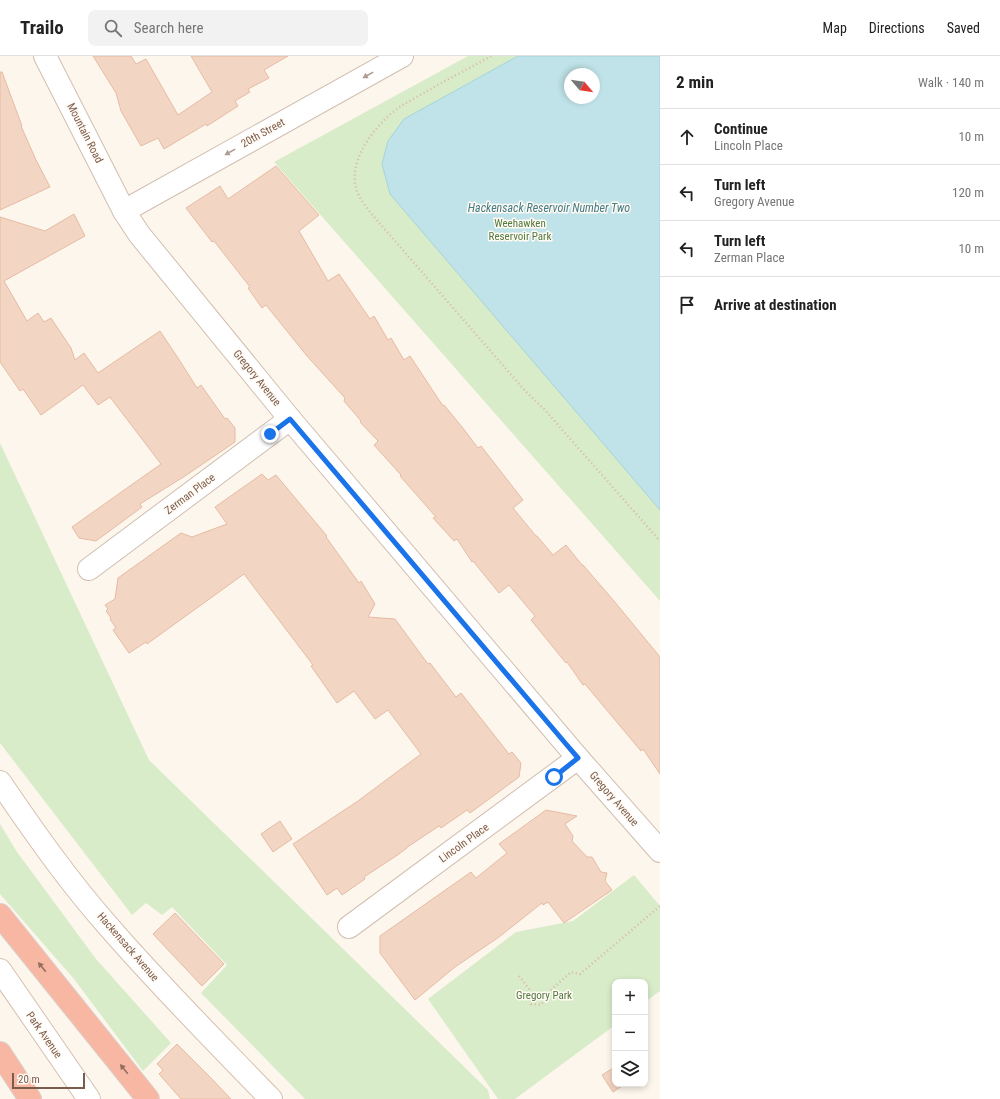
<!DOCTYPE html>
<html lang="en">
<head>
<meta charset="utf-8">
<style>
  :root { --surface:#fff; --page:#f2f2f2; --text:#222; --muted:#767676; --line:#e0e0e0 }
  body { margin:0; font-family:"Roboto Condensed",sans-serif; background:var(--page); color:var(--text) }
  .controls { position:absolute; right:12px; bottom:12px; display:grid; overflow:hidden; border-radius:8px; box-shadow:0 2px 6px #0003 }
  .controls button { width:36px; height:36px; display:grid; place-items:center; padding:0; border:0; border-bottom:1px solid var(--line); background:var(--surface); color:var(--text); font:20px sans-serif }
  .compass { position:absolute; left:564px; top:12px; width:36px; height:36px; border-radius:50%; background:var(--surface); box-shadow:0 2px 6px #0003; rotate:119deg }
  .scale { position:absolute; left:12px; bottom:10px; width:73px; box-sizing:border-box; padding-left:4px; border:2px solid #7a5c4d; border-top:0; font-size:11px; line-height:14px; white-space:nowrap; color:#7a5c4d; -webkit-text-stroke:3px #fffaf3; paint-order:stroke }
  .stop { position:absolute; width:12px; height:12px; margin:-9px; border:3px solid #1a73e8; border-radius:50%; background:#fff }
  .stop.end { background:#1a73e8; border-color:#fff; box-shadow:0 1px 4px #0008 }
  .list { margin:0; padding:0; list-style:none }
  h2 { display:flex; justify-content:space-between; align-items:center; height:52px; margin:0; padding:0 16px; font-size:17px }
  h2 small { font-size:13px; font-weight:400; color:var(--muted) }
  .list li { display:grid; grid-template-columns:26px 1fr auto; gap:12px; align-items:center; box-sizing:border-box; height:56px; padding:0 16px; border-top:1px solid var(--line) }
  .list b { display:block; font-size:15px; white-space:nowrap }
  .list p { margin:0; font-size:13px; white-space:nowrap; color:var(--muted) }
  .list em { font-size:13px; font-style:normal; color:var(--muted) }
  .icon { flex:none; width:22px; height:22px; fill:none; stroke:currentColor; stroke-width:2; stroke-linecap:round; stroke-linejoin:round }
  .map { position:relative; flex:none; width:660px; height:1043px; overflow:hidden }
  header { display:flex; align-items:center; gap:24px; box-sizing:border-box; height:56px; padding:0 20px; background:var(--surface); border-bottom:1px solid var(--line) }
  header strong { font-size:19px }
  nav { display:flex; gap:22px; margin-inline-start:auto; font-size:14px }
  .search { width:280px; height:36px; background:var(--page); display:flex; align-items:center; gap:10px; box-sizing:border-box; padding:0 14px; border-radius:8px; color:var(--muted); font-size:15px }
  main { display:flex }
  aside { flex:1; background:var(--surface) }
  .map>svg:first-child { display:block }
  .green { fill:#d8ecc9; fill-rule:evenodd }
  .water { fill:#bfe3e8; stroke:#a5d3da; fill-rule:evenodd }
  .building { fill:#f3d5c3; stroke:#e6bba3 }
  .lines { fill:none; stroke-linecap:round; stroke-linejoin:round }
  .minor-casing { stroke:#d1beb0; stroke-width:24 }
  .tertiary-casing { stroke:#d1beb0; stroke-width:24 }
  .secondary-casing { stroke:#d6c0b0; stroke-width:24 }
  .motorway-casing { stroke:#dad1cd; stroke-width:24 }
  .path { stroke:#d9b8a5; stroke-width:2.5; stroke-dasharray:1 3; stroke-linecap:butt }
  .minor { stroke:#fff; stroke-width:22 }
  .tertiary { stroke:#fff; stroke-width:22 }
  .secondary { stroke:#fff; stroke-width:22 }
  .motorway { stroke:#f7b7a3; stroke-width:22 }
  .oneway { fill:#af9d94 }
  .oneway2 { fill:#936e5e }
  .route { stroke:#1a73e8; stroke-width:5 }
  .labels { text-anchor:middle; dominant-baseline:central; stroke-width:3; stroke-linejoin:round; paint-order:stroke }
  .street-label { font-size:11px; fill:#7a5c4d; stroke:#fffaf3 }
  .park-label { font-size:11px; fill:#537a41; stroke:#fffaf3 }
  .water-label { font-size:12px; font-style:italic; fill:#437c86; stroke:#fffaf3 }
</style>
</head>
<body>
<header>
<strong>Trailo</strong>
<div class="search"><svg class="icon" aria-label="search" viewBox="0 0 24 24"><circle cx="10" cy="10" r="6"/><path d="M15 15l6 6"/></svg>Search here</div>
<nav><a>Map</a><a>Directions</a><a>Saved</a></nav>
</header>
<main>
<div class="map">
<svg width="660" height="1043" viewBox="0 0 660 1043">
  <rect width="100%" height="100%" fill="#fdf6ec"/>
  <!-- green -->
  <g class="green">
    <path d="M468 0H660V545L274 106ZM570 18H594V42H570Z"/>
    <polygon points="0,387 149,704 488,1034 490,1043 305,1043 201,937 227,909 172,851 162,859 146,847 132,859 0,687"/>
    <polygon points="0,768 17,796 96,903 171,987 143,1015 74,923 0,838"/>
    <polygon points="634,819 660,850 660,935 645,946 645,926 615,926 615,969 515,1043 498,1043 428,943 516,876 573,865"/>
  </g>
  <!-- water -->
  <path class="water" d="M518 0H660V454L390 138 382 108 388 85 404 63ZM570 18H594V42H570Z"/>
  <!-- building -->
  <g class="building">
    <polygon points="93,0 131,0 136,8 146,3 178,59 212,36 191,0 288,0 264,14 269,22 248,33 250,36 235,45 238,50 207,70 206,68 164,93 158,82 141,90 121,55 116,37"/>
    <polygon points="0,16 2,16 22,70 21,70 36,104 50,131 0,154"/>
    <polygon points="276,110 319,159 299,175 328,225 339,218 370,263 374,260 388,284 391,282 404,304 410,300 443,350 444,349 462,371 478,392 481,390 523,444 513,452 536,480 537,480 553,499 566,489 582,509 583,509 614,545 660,601 660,718 643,693 641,695 585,628 583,629 567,606 566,607 531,564 535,560 509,529 499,537 473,505 472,506 457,483 454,485 433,462 436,461 400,420 401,419 374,389 378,385 360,366 361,365 344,345 345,342 307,300 266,249 262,252 248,232 250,231 214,185 212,186 186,152 220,130 228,143"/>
    <polygon points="74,158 85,180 4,225 27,265 38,257 44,266 51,262 71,292 75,304 84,297 98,317 160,275 178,302 197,332 201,329 225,363 227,362 235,372 235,386 185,420 140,448 142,451 96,485 79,482 72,471 161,408 110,341 98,349 83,329 41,359 23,333 20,335 0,306 0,161 45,175"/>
    <polygon points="262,418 268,424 276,419 327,480 326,481 359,527 361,525 375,548 368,561 395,563 428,608 430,607 456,641 461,637 509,698 512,696 521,707 519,721 470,757 467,754 441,772 439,770 406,792 407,792 396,800 364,821 365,823 342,839 337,832 327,839 293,788 358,745 421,698 388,654 375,663 354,635 337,647 311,610 313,609 244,518 147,588 146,586 129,597 113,574 116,572 110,563 111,562 106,555 108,553 105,549 115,543 118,522 181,477 192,481 227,468 215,451"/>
    <polygon points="546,754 577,760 565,768 573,780 572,785 587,801 592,801 601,816 607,817 605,825 612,834 564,867 548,846 543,849 542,847 499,881 455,911 415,944 380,897 380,880 471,816 476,822 507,797 499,788"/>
    <polygon points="280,765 292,783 273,796 261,778"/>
    <polygon points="175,857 224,908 202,930 153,878"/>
    <polygon points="177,988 209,1020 231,1043 181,1043 159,1018 163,1014 157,1008"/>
    <polygon points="615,1011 615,1028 625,1028 613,1036 602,1019"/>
  </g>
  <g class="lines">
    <defs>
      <g id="minor">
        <polyline points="89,513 290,363"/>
        <polyline points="349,871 578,702"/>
      </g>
      <g id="tertiary">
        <polyline points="45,0 124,155 139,178 290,363 578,702 660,795"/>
        <polyline points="124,155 402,0"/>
      </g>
      <g id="secondary">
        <path d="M0 726C34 776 69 826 109 871 161 931 216 986 271 1043"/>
        <polyline points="0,914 89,1043"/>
      </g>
      <g id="motorway">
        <polyline points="0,859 148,1043"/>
        <polyline points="0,997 30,1043"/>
      </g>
    </defs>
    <!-- minor casing -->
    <use href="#minor" class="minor-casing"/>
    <!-- tertiary casing -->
    <use href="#tertiary" class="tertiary-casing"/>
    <!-- secondary casing -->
    <use href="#secondary" class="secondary-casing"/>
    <!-- motorway casing -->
    <use href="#motorway" class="motorway-casing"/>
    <!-- path -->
    <g class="path">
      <path d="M491 0C470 12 448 23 427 35 419 40 409 45 401 50 378 66 351 99 355 128 358 144 371 157 381 169L527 337 544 353 660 485"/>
      <polyline points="519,920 530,934 529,942 531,948 541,949 552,933 571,916 580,918 660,850"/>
    </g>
    <!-- minor -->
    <use href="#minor" class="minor"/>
    <!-- tertiary -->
    <use href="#tertiary" class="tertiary"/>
    <!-- secondary -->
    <use href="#secondary" class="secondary"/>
    <!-- motorway -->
    <use href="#motorway" class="motorway"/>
  </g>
  <!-- one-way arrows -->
  <defs><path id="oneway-solid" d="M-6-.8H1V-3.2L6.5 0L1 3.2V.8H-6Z"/></defs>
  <g class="oneway">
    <use href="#oneway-solid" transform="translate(368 19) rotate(151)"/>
    <use href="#oneway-solid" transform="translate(230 96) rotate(151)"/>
  </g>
  <g class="oneway2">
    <use href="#oneway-solid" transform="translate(42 911) rotate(-129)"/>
    <use href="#oneway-solid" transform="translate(124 1013) rotate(-129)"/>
  </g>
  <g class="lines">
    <!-- route -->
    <polyline class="route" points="270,378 290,363 566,688 578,702 554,721"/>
  </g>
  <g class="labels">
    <!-- street labels -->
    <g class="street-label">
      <text transform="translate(85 77) rotate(63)">Mountain Road</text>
      <text transform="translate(263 77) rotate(-29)">20th Street</text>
      <text transform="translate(257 322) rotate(51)">Gregory Avenue</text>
      <text transform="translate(190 438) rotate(-37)">Zerman Place</text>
      <text transform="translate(614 743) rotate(49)">Gregory Avenue</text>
      <text transform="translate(464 787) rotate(-36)">Lincoln Place</text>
      <text transform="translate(128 891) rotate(49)">Hackensack Avenue</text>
      <text transform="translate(44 979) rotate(55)">Park Avenue</text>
    </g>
    <!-- park labels -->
    <g class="park-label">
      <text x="520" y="167">Weehawken<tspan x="520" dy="13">Reservoir Park</tspan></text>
      <text x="544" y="939">Gregory Park</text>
    </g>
    <!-- water labels -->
    <g class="water-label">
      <text x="549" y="152">Hackensack Reservoir Number Two</text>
    </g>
  </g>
</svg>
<div class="controls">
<button>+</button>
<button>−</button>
<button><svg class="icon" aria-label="layers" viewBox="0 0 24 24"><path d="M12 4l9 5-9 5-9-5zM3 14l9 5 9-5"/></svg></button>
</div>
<svg class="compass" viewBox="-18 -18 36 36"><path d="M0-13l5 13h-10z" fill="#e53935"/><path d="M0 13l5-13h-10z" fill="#767676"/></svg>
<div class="scale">20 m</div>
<div class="stop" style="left:554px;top:721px"></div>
<div class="stop end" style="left:270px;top:378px"></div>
</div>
<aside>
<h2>2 min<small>Walk · 140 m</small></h2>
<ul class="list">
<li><svg class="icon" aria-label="ahead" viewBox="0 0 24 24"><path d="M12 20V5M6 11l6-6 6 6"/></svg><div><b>Continue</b><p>Lincoln Place</p></div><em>10 m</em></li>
<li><svg class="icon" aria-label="left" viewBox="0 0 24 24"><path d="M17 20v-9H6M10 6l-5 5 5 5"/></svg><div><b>Turn left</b><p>Gregory Avenue</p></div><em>120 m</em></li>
<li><svg class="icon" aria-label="left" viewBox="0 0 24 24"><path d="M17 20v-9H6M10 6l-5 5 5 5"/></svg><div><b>Turn left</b><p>Zerman Place</p></div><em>10 m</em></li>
<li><svg class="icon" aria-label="arrive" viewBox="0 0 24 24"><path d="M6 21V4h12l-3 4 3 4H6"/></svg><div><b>Arrive at destination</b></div></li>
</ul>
</aside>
</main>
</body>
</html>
